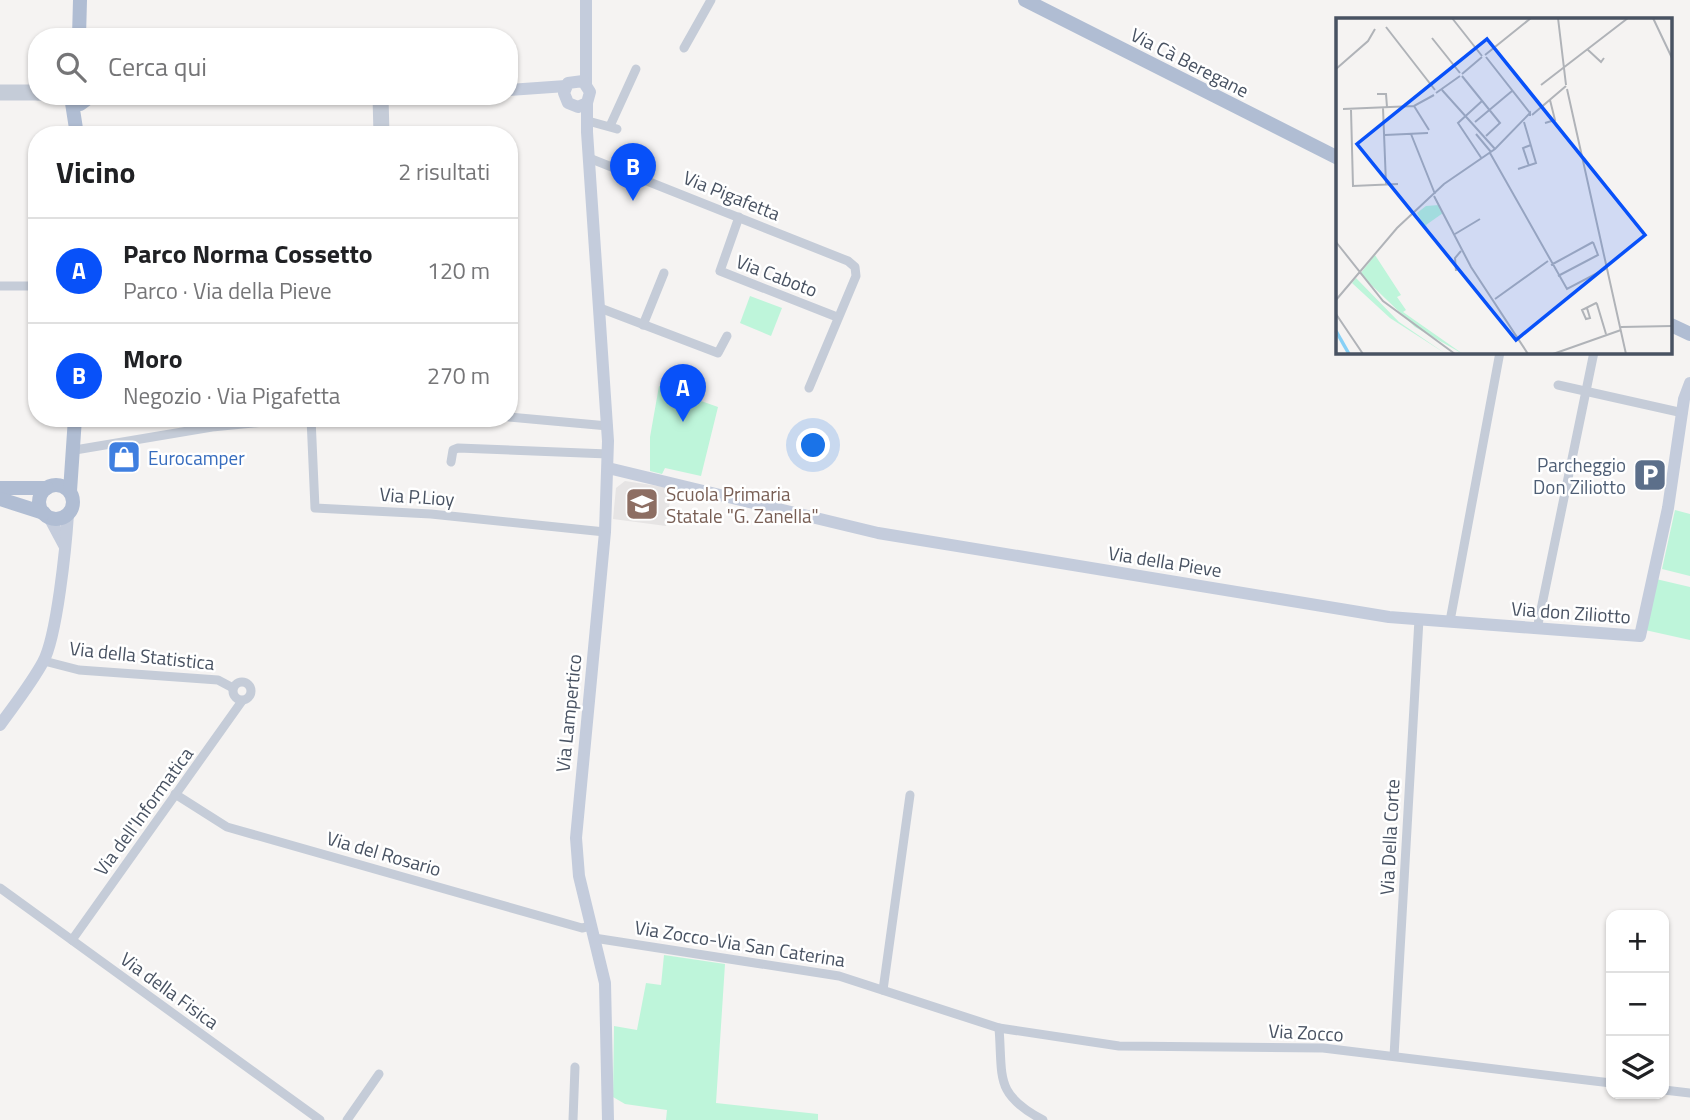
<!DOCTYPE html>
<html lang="it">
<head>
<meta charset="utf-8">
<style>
  :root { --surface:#fff; --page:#f2f2f2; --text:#202124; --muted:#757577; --line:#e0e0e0; --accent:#0851f9 }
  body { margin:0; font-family:"Titillium Web",sans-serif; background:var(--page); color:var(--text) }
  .controls { position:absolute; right:21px; bottom:21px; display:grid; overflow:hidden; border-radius:14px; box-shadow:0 2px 5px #0004 }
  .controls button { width:63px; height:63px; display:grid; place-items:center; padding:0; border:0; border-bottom:2px solid var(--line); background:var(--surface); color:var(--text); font:35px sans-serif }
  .you { position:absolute; left:814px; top:446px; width:24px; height:24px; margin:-18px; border:5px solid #fff; border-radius:50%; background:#1a73e8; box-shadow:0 0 0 10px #1a73e833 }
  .badge { display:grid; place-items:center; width:46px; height:46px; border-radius:50%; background:var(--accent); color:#fff; font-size:23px; font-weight:700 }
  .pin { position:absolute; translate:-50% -58px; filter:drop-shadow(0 2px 4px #0008) }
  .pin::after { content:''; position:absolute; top:37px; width:24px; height:21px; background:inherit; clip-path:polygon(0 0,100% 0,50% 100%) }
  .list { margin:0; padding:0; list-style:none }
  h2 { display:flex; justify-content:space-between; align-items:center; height:91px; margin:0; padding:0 28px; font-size:30px }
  h2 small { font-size:23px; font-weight:400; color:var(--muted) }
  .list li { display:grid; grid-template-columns:46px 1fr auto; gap:21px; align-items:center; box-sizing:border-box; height:105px; padding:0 28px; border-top:2px solid var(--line) }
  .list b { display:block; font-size:26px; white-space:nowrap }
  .list p { margin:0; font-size:23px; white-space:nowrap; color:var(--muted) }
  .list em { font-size:23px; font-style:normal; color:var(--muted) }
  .icon { flex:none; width:38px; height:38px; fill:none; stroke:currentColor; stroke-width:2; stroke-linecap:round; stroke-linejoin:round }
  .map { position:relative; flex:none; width:1690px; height:1120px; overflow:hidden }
  .search { position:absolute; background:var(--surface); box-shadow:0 2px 5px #0004; left:28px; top:28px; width:490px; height:77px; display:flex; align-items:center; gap:18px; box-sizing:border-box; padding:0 24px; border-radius:28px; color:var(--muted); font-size:26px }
  .panel { position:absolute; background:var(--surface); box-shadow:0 2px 5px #0004; left:28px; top:126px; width:490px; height:301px; border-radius:28px }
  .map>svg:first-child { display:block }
  .education { fill:#e6e4e4 }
  .green { fill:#bef5da }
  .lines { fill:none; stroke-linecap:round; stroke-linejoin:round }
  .street { stroke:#c5ccd8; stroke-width:9 }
  .secondary { stroke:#c4ccdc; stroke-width:12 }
  .primary { stroke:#b0bdd3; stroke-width:14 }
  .labels { text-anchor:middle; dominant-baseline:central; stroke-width:5; stroke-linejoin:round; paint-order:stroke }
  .street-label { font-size:19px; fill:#485262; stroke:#fff }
  .shop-label { font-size:19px; fill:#366cbe; stroke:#fff; text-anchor:start }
  .service-label { font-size:19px; fill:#4e5e75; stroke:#fff; text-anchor:end }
  .education-label { font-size:19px; fill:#785e54; stroke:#fff; text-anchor:start }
  .inset-river { fill:none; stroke:#87d0f6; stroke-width:3.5 }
  .inset-road { fill:none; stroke:#b0b3b8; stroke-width:2 }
  .view { fill:#0851f9; fill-opacity:0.15; stroke:#0851f9; stroke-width:3.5 }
  .inset-edge { fill:none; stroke:#485262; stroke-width:3.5 }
</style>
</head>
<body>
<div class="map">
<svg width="1690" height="1120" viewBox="0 0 1690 1120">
  <rect width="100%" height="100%" fill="#f5f3f2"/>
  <!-- education -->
  <polygon class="education" points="625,481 672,488 666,526 613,519 616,488"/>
  <!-- green -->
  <g class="green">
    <polygon points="750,296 782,308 771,336 740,323"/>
    <polygon points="659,386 718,407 701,476 665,468 662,474 650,471 650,437"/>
    <polygon points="1675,510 1690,514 1690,576 1662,569"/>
    <polygon points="1656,579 1690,587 1690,640 1645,630"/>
    <polygon points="664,955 725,964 716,1103 818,1114 818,1120 666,1120 667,1110 625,1104 613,1097 614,1026 637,1030 646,983 661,985"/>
  </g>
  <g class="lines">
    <!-- street -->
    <g class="street">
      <polyline points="684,48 711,0"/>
      <polyline points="0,89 37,89"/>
      <polyline points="0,96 37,96"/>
      <polyline points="38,96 68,99"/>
      <polyline points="377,96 378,135"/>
      <polyline points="384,96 385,135"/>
      <polyline points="588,121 617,129"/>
      <polyline points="610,126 636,69"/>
      <polyline points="589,158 848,261 855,267 856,276 809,388"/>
      <polyline points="739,217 720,271 837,317"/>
      <polyline points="0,286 37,286"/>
      <polyline points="600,308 718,353 727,336"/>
      <polyline points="643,325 664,273"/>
      <polyline points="1558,385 1683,413"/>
      <polyline points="509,417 608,426"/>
      <polyline points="311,418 315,508 431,514 605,532"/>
      <polyline points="75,450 212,427 304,418"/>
      <polyline points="451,462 453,450 458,448 608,454"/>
      <polyline points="1450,621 1500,352"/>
      <polyline points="1537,629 1594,352"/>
      <polyline points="44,661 79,670 218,680 233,688"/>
      <circle cx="242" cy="691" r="9"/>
      <polyline points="175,794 227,827 582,928 591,926"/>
      <polyline points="0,888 320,1120"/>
      <polyline points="594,938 839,976 999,1028 1119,1046 1323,1048 1611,1083"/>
      <polyline points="72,940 242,701"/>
      <polyline points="883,990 910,795"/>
      <path d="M999 1028C1003 1078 994 1094 1043 1120"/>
      <polyline points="1394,1056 1419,619"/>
      <polyline points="1664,1090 1690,1093"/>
      <polyline points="347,1120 379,1074"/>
      <polyline points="573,1120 575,1067"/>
    </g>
    <!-- secondary -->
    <g class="secondary">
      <polyline points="586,84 586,0"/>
      <polyline points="509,90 566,86"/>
      <polyline points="90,98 105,96"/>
      <polyline points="587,103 578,107 568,103 564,93 568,83 583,81 590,92 587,103 587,132 608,441 605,532 576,838 579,876 605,983 608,1120"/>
      <polyline points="608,468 878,533 1389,617 1640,636 1668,508 1684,399 1690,383"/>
      <polyline points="49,517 65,547"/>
      <path d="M0 725C15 704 31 684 43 662 57 637 66 545 68 514"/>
    </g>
    <!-- primary -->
    <g class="primary">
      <polyline points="1025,0 1338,158"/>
      <polyline points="79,37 80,0"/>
      <polyline points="67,97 80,104 91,96"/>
      <polyline points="72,103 77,135"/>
      <polyline points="1671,325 1690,334"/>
      <circle cx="56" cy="502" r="17"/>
      <polyline points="0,488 47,488"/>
      <polyline points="70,491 75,418"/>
      <polyline points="0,499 44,513"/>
    </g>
  </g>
  <!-- icons -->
  <defs>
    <symbol id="shop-square" viewBox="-11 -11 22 22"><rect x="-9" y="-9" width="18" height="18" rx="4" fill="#3f7fe0" stroke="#fff"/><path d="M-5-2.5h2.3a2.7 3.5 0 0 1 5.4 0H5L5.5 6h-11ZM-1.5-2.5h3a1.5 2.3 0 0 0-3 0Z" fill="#fff"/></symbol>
    <symbol id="parking-square" viewBox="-11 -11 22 22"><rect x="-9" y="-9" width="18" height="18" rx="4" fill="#5c6f8a" stroke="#fff"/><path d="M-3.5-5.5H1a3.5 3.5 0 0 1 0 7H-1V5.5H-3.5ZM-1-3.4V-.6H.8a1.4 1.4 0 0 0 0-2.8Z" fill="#fff"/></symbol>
    <symbol id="school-square" viewBox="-11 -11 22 22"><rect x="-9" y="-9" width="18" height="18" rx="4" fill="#8d6e63" stroke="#fff"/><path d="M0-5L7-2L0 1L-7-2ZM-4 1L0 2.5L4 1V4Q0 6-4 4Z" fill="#fff"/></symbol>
  </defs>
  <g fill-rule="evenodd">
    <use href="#shop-square" x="105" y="438" width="38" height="38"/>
    <use href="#parking-square" x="1631" y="456" width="38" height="38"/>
    <use href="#school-square" x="623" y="485" width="38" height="38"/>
  </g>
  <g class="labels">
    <!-- street labels -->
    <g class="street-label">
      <text transform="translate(1190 62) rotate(27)">Via Cà Beregane</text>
      <text transform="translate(732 195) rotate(22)">Via Pigafetta</text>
      <text transform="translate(777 275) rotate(21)">Via Caboto</text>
      <text transform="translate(417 496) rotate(4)">Via P.Lioy</text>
      <text transform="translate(1165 561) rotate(9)">Via della Pieve</text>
      <text transform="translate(1571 612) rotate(4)">Via don Ziliotto</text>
      <text transform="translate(142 655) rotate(6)">Via della Statistica</text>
      <text transform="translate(568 713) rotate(-84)">Via Lampertico</text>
      <text transform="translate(143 811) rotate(-54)">Via dell'Informatica</text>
      <text transform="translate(1389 837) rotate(-87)">Via Della Corte</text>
      <text transform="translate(384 853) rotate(16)">Via del Rosario</text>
      <text transform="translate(740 943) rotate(9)">Via Zocco-Via San Caterina</text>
      <text transform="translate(170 990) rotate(36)">Via della Fisica</text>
      <text transform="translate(1306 1032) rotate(3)">Via Zocco</text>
    </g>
    <!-- shop labels -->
    <g class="shop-label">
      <text x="148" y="457">Eurocamper</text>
    </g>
    <!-- service labels -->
    <g class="service-label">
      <text x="1626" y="464">Parcheggio<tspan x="1626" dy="22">Don Ziliotto</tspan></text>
    </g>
    <!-- education labels -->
    <g class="education-label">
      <text x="666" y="493">Scuola Primaria<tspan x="666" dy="22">Statale "G. Zanella"</tspan></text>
    </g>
  </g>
  <!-- overview -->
  <g transform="translate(1336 18)">
    <rect width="336" height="336" fill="#f5f3f2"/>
    <path d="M103 187 107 195 90 207 96 222 81 195 90 188ZM39 237 65 277 61 279 70 292 67 294 127 336 79 309 24 256ZM20 260 63 304 110 336 54 300 16 265Z" fill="#bef5da"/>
    <path class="inset-river" d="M0 313 13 336"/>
    <path class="inset-road" d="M116 0 146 38M222 0 230 67M317 0 336 40M50 9 99 72M96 20 124 55M251 31 265 44 268 40M149 37 195 0M150 39 194 95M0 51 32 23 39 11M126 56 146 39M126 58 164 105 150 118M205 67 292 0M231 71 290 336M106 72 159 131M100 75 124 58M41 76H50L51 89M78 88 93 112M47 90 50 166M7 91 78 88 98 77M15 92 17 168 62 166M196 97 230 68M139 104 176 73M209 105 219 102 214 82M75 116 99 176M140 116 155 134M49 117 92 115M154 135 231 271 271 250M146 141 122 105 146 83M193 148 187 130 195 127M182 151 200 145 188 104M98 178 135 249 192 336M119 216 144 201M0 224 47 283 119 336M215 247 257 224M120 253 119 240 125 233M222 258 262 237 257 224M159 281 212 243M0 282 61 210 108 166 159 131 194 95V98M251 290 254 300 250 301 246 292 260 285 261 286 270 316M0 296 27 336M285 309 336 308M217 336 285 312"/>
    <path class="view" d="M151 21 309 217 180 322 21 126Z"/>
    <rect width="336" height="336" class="inset-edge"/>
  </g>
</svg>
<div class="controls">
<button>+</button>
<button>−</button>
<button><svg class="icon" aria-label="layers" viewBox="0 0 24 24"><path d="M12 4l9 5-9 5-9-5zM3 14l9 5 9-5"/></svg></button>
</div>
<div class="you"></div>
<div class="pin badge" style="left:683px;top:422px">A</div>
<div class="pin badge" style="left:633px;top:201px">B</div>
<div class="search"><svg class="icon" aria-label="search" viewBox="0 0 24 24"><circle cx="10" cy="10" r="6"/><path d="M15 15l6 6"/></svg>Cerca qui</div>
<section class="panel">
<h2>Vicino<small>2 risultati</small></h2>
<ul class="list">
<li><span class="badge">A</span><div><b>Parco Norma Cossetto</b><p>Parco · Via della Pieve</p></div><em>120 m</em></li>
<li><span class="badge">B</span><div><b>Moro</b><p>Negozio · Via Pigafetta</p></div><em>270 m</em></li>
</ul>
</section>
</div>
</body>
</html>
